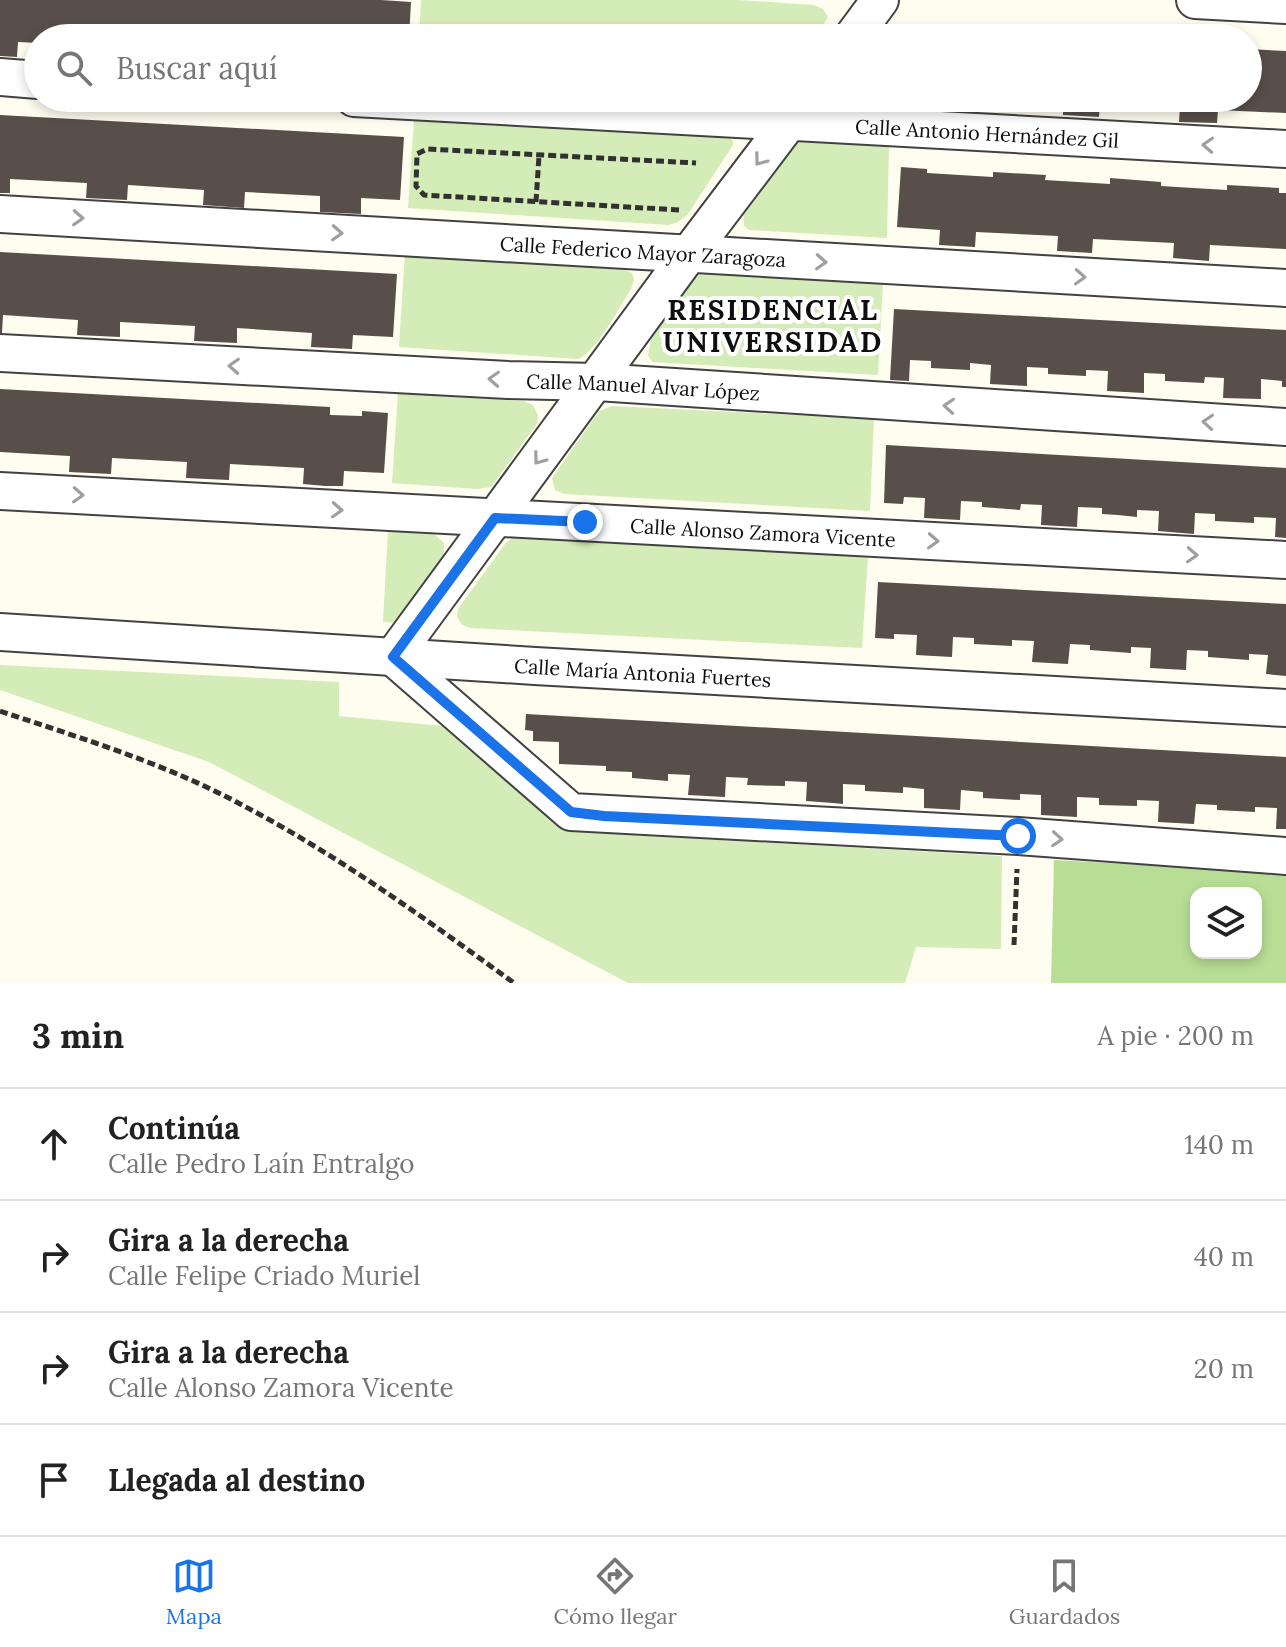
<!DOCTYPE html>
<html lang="es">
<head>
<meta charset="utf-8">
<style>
  :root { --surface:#fff; --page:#f6f6f6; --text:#222; --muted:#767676; --line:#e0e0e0; --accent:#1a73e8 }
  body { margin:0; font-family:Lora,serif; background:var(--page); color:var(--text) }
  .controls { position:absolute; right:24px; bottom:24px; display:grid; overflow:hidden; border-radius:16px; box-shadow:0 4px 12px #0003 }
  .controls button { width:72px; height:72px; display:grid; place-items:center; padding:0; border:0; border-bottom:2px solid var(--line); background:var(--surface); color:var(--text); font:40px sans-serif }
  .stop { position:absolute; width:24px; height:24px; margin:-18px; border:6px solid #1a73e8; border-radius:50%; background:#fff }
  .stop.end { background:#1a73e8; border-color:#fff; box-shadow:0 2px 8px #0008 }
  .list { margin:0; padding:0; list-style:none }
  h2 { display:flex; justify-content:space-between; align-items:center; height:104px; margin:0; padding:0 32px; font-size:34px }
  h2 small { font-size:26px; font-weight:400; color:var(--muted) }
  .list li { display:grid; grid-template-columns:52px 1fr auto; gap:24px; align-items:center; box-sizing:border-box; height:112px; padding:0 32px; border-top:2px solid var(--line) }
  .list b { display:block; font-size:30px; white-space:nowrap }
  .list p { margin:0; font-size:26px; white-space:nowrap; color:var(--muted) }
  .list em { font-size:26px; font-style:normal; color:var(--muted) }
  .icon { flex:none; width:44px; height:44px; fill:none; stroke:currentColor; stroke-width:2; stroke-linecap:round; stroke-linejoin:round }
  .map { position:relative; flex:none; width:1286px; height:983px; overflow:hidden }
  .search { position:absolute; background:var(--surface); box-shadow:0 4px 12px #0003; left:24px; right:24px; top:24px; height:88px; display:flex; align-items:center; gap:20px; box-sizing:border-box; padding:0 28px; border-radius:44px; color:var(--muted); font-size:30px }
  .sheet { height:552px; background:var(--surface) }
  nav { display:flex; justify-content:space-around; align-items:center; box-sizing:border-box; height:112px; border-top:2px solid var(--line); background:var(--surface); font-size:22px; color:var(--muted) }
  nav a { display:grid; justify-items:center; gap:4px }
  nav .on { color:var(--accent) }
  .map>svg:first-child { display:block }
  .green { fill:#d4ecb7 }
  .forest { fill:#b8de95; fill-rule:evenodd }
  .building { fill:#584f4a }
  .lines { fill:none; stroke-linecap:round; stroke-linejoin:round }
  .street-casing { stroke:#424242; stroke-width:40 }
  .path { stroke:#313131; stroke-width:5; stroke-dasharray:8 4; stroke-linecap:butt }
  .street { stroke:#fff; stroke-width:36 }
  .oneway { stroke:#9f9f9f }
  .route { stroke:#1a73e8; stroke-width:10 }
  .labels { text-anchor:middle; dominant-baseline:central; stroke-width:8; stroke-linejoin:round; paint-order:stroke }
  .street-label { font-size:20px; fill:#0f0f0f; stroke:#fff }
  .district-label { font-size:28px; font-weight:bold; letter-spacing:2px; fill:#0f0f0f; stroke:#fff }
</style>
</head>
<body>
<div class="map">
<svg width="1286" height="983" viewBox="0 0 1286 983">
  <rect width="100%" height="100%" fill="#fffcf0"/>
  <!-- green -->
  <g class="green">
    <polygon points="421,0 737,0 814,5 823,9 828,17 815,38 419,38"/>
    <polygon points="414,119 729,137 733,141 733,145 688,214 678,222 669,225 408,208"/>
    <polygon points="800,141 889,145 887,238 749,230 744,226 743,210 790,146"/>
    <path d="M405 252 616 266 632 273 634 280 631 289C618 309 598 350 578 359L399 347Z"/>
    <polygon points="702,272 883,282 878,375 652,362 648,355 651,339 695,277"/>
    <polygon points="398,393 524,401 533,405 538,416 537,424 491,487 477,489 392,483"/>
    <polygon points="612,406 874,419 870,511 564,494 555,490 552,478 599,411"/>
    <polygon points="388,531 434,534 444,543 444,553 398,623 383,622"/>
    <polygon points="512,538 868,557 862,648 470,628 461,624 457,616 458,609 505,544"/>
    <polygon points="0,665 339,682 339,716 442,726 565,831 1002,856 1001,949 916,947 905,983 628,983 209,762 0,690"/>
  </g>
  <!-- forest -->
  <path class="forest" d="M1054 860 1286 873V983H1051ZM1196 893H1256V953H1196Z"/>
  <!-- building -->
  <g class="building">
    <polygon points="0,0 381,0 411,2 409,38 38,38 38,43 18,42 17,57 0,56"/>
    <polygon points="910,31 935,32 935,38 909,38"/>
    <polygon points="1248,49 1286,51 1286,113 1218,110 1217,123 1179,122 1180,107 1100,103 1099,117 1063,115 1063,98 1248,98"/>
    <polygon points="946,98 983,98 982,111 946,109"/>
    <polygon points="0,115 404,137 400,200 361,198 361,214 320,212 320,196 245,192 244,208 203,205 204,190 128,185 127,200 86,198 87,183 10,179 10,193 0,193"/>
    <polygon points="901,167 927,169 927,173 976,176 993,177 993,172 1046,175 1045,180 1110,184 1110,178 1161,182 1161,186 1177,187 1227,190 1227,185 1279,188 1279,193 1286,193 1286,249 1210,245 1209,261 1173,258 1174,243 1093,239 1092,253 1057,251 1058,236 976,232 975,247 939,245 940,230 897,227"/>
    <polygon points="0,252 397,274 393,337 353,335 352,349 311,347 312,333 237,328 237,343 194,341 195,326 120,322 120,337 77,335 78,320 3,315 2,333 0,333"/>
    <polygon points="894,309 1286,330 1286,387 1282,387 1282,381 1261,379 1261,399 1223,398 1224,378 1205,377 1204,383 1165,381 1165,374 1144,373 1144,393 1107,391 1108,371 1086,370 1086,376 1048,374 1048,368 1027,367 1027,386 990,384 991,365 970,363 970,370 931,368 931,361 910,360 909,381 890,380"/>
    <polygon points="0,389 330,407 330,415 362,416 362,411 388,413 384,473 344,471 343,486 325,486 303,484 304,468 230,464 229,480 207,479 186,478 187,462 112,458 111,474 69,472 70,456 0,452"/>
    <polygon points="886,445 1286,468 1286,538 1275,537 1276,518 1254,517 1254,523 1215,521 1215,514 1195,513 1194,534 1158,531 1159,511 1137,510 1137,517 1118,515 1102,514 1102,508 1078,507 1077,527 1041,525 1042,505 1021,504 1020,510 982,507 982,502 961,501 960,520 924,518 925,498 904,497 903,504 884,503"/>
    <polygon points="878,582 1286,604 1286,676 1266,674 1268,655 1249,654 1249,660 1208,657 1208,651 1187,650 1186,670 1150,668 1151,648 1131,647 1131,653 1090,650 1090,645 1070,644 1068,664 1032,662 1034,641 1012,640 1012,646 974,644 974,638 953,637 952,657 916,655 917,635 894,634 894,639 875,638"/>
    <polygon points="526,714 1286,757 1286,829 1276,829 1277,808 1255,807 1255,812 1217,810 1217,805 1196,804 1194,824 1158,822 1159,801 1137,800 1137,806 1099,805 1099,798 1077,797 1077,817 1041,815 1041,795 1020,794 1020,800 983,798 983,792 961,790 960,810 924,808 924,789 903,787 903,793 865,791 865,785 843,784 843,804 833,803 806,801 807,782 785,781 785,786 747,785 748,778 726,777 725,797 688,795 690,775 668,774 668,781 632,778 632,772 606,771 606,766 559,764 559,742 533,741 533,731 525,730"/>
  </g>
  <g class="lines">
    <defs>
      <g id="street">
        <polyline points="1195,0 1286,5"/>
        <polyline points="852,38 880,0"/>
        <polyline points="0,77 38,80"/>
        <path id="s1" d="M354 98 1286 149"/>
        <polyline points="807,98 688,255 393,657 571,812 1018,836 1286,856"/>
        <path id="s2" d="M0 214 1286 288"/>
        <path id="s3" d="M0 353 508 380 597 382 1286 427"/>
        <path id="s4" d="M0 491 1286 560"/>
        <path id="s5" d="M0 632 535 666 1286 708"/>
      </g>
    </defs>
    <!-- street casing -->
    <use href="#street" class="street-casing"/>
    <!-- path -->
    <g class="path">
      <polyline points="536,202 539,156"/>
      <polyline points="679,210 424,195 416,186 417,154 427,149 696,163"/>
      <path d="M0 711C83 739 167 764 244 806 339 856 427 920 514 983"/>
      <polyline points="1014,945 1017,869"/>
    </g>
    <!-- street -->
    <use href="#street" class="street"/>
  </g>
  <!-- one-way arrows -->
  <defs><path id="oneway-chevron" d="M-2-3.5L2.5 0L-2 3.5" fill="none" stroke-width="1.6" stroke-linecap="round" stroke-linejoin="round" transform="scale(2)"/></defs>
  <g class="oneway">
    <use href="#oneway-chevron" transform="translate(1208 145) rotate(-177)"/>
    <use href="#oneway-chevron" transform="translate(760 160) rotate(127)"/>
    <use href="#oneway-chevron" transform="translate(78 218) rotate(3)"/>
    <use href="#oneway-chevron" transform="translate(337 233) rotate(3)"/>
    <use href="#oneway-chevron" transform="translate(821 262) rotate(3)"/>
    <use href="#oneway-chevron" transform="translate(1080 277) rotate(3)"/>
    <use href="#oneway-chevron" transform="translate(234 366) rotate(-177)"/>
    <use href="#oneway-chevron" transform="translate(494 379) rotate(-177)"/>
    <use href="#oneway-chevron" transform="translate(949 406) rotate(-176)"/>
    <use href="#oneway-chevron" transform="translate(1208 422) rotate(-176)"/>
    <use href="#oneway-chevron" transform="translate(539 459) rotate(127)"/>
    <use href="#oneway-chevron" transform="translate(78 495) rotate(3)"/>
    <use href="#oneway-chevron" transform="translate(337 510) rotate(3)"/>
    <use href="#oneway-chevron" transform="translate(933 541) rotate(3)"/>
    <use href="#oneway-chevron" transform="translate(1192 555) rotate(3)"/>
    <use href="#oneway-chevron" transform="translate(1057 839) rotate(4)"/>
  </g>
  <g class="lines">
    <!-- route -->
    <polyline class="route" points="585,522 495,518 393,657 571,812 604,816 1018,836"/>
  </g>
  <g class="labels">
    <!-- street labels -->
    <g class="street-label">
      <text stroke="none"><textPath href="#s1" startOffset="634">Calle Antonio Hernández Gil</textPath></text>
      <text stroke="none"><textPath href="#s2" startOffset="644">Calle Federico Mayor Zaragoza</textPath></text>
      <text stroke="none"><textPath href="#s3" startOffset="644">Calle Manuel Alvar López</textPath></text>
      <text stroke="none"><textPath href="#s4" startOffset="764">Calle Alonso Zamora Vicente</textPath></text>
      <text stroke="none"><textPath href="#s5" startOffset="644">Calle María Antonia Fuertes</textPath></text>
    </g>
    <!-- district labels -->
    <g class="district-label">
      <text x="773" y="310">RESIDENCIAL<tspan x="773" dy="32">UNIVERSIDAD</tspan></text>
    </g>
  </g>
</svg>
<div class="controls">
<button><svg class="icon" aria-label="layers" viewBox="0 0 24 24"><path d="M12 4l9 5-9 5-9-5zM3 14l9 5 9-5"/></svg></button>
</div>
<div class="stop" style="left:1018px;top:836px"></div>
<div class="stop end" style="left:585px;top:522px"></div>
<div class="search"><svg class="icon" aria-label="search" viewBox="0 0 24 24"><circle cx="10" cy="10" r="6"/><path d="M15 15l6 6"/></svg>Buscar aquí</div>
</div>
<section class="sheet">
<h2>3 min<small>A pie · 200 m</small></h2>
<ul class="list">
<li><svg class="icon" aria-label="ahead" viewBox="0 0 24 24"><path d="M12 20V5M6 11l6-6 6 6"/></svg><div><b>Continúa</b><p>Calle Pedro Laín Entralgo</p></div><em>140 m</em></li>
<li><svg class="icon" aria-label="right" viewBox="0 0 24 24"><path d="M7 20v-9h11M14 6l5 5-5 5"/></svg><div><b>Gira a la derecha</b><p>Calle Felipe Criado Muriel</p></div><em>40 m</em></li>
<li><svg class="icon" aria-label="right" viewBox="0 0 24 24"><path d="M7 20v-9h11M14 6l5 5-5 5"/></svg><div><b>Gira a la derecha</b><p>Calle Alonso Zamora Vicente</p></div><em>20 m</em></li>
<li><svg class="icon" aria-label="arrive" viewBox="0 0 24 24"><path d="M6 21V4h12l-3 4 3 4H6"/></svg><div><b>Llegada al destino</b></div></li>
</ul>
</section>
<nav>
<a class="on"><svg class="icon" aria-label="map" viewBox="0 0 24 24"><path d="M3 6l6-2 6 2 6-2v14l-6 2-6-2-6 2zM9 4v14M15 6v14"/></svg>Mapa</a>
<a><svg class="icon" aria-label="directions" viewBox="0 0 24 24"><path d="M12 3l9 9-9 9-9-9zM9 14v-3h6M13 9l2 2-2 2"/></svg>Cómo llegar</a>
<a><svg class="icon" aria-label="saved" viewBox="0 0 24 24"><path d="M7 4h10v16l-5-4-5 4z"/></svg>Guardados</a>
</nav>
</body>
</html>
